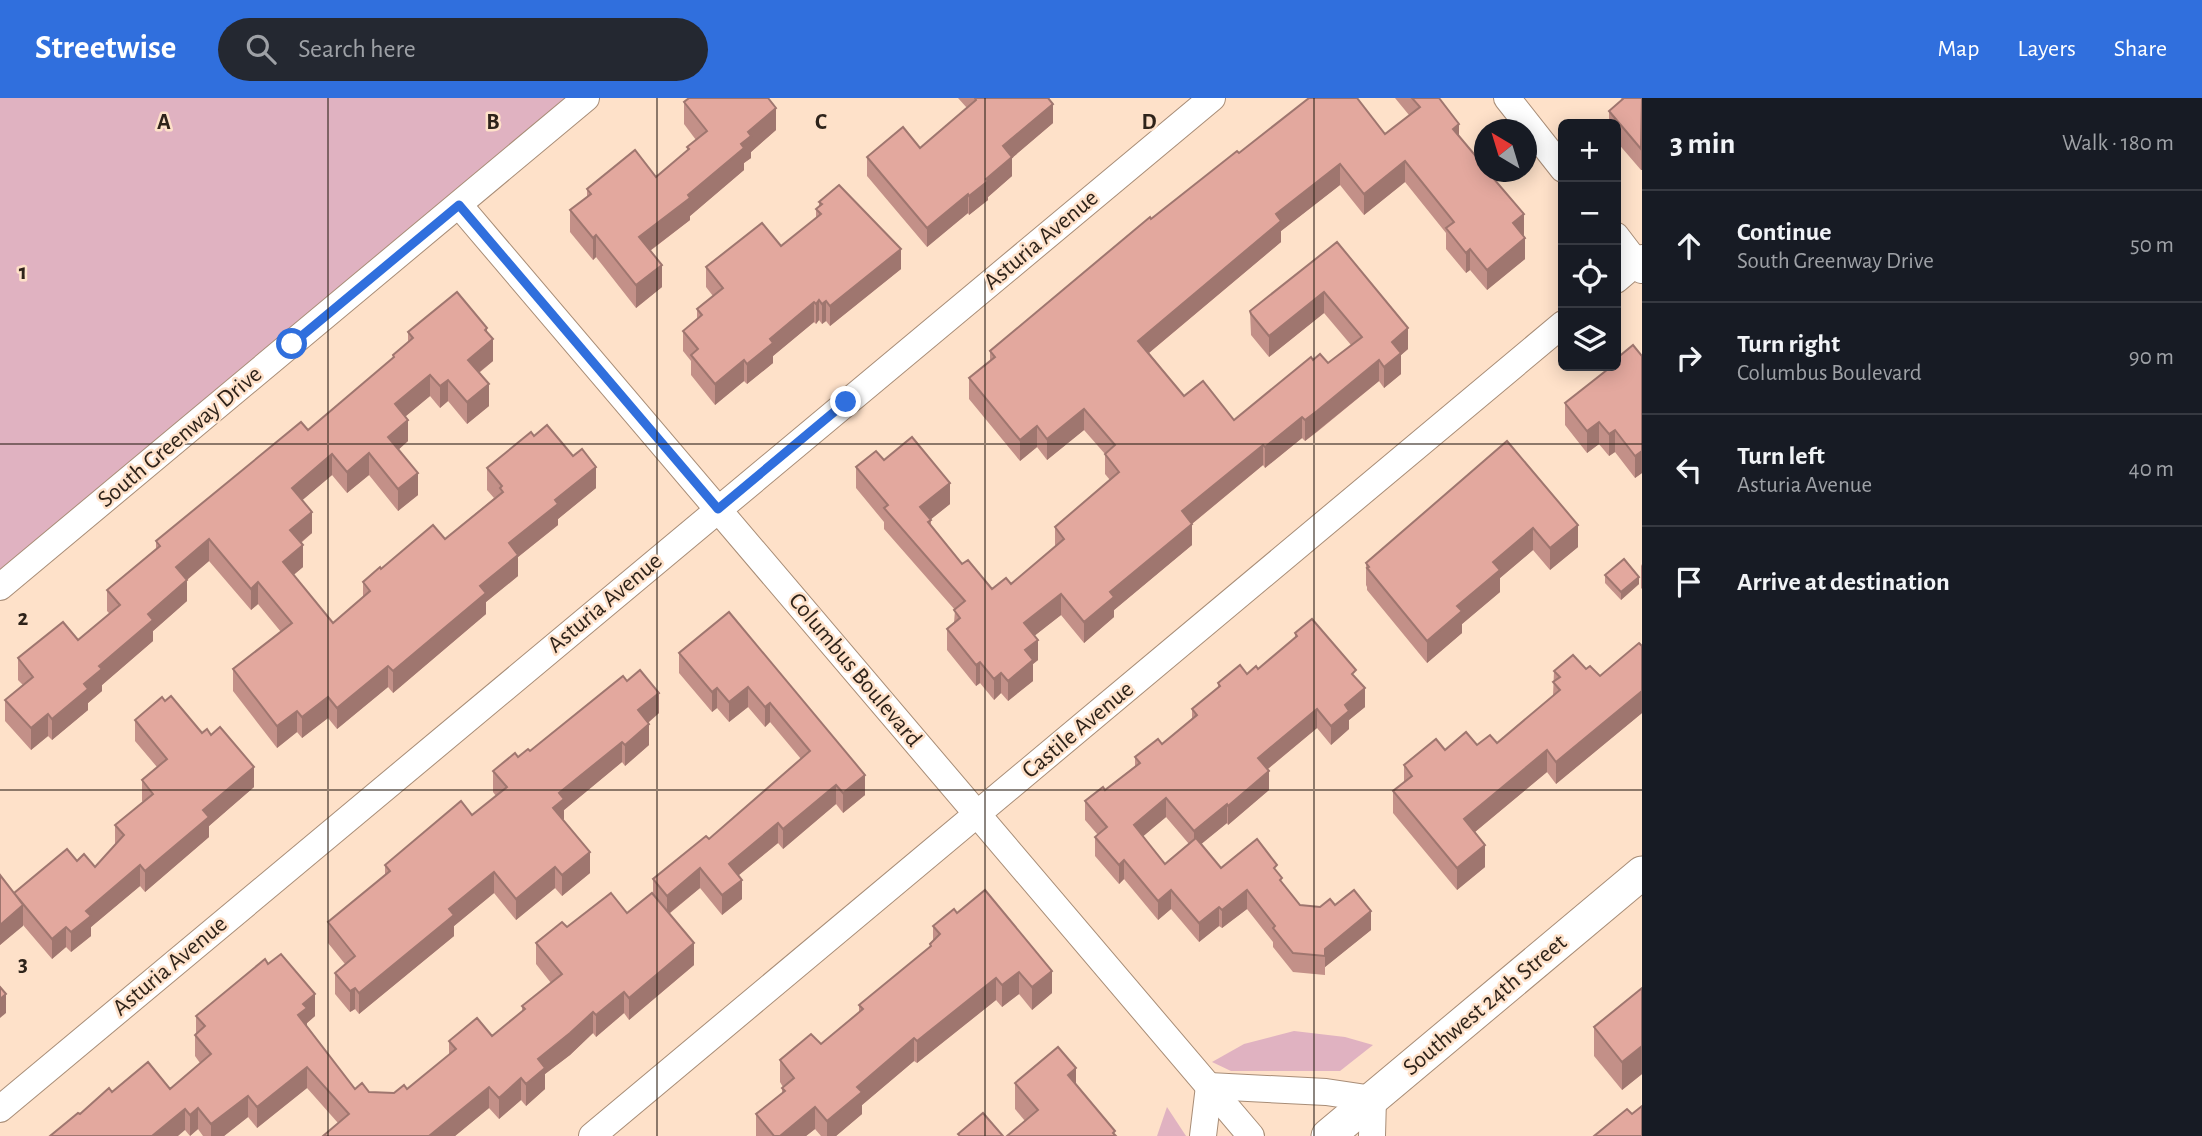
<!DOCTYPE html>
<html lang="en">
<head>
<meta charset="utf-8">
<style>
  :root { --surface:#171b24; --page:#242831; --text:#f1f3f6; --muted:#9ea1a6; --line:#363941; --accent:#306fdd }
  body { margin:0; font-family:"Alegreya Sans",sans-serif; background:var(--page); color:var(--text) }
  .controls { position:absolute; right:21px; top:21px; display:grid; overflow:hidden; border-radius:10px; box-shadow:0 4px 18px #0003 }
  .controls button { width:63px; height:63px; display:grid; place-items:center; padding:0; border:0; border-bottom:2px solid var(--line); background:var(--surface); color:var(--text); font:35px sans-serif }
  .compass { position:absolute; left:1474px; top:21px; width:63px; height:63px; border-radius:50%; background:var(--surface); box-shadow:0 4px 18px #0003; rotate:322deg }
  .stop { position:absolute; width:21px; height:21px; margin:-16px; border:5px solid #306fdd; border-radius:50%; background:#fff }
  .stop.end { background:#306fdd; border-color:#fff; box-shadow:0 2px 7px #0008 }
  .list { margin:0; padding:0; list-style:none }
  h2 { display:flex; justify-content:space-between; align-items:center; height:91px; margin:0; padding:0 28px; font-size:30px }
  h2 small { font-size:23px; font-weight:400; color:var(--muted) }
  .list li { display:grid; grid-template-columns:46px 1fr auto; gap:21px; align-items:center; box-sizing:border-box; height:112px; padding:0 28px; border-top:2px solid var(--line) }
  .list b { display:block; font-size:26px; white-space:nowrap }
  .list p { margin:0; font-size:23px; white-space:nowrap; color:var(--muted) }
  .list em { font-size:23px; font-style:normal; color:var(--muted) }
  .icon { flex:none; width:38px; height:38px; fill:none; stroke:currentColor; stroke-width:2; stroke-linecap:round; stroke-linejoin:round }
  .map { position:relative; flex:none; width:1642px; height:1038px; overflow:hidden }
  header { display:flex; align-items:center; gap:42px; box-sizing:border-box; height:98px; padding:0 35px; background:var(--accent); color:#fff }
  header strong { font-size:33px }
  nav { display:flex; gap:38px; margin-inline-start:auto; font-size:24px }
  .search { width:490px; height:63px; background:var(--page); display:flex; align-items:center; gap:18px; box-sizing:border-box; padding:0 24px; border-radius:38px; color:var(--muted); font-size:26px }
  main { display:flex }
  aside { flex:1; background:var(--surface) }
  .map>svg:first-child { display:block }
  .green { fill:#e0b2c1 }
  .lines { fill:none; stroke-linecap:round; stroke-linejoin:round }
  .minor-casing { stroke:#a88d77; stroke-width:28 }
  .tertiary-casing { stroke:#a88d77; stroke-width:35 }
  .minor { stroke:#fff; stroke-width:26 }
  .tertiary { stroke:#fff; stroke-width:33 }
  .wall { fill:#c39088; fill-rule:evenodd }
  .shaded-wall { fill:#9f766f }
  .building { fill:#e3a89e; stroke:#9f766f; stroke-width:2 }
  .route { stroke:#306fdd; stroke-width:9 }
  .grid { fill:none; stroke:#2e231a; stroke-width:2; stroke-opacity:0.55 }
  .labels { text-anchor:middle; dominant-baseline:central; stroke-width:5; stroke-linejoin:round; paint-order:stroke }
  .street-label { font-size:24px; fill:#2e231a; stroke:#fee1c9 }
  .grid-label { font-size:23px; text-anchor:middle; font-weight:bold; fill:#2e231a; stroke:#fee1c9; stroke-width:5; stroke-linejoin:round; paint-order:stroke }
</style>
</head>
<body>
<header>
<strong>Streetwise</strong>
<div class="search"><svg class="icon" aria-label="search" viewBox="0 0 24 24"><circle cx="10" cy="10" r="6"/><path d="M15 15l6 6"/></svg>Search here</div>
<nav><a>Map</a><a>Layers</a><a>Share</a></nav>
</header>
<main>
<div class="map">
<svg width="1642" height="1038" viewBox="0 0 1642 1038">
  <rect width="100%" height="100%" fill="#fee1c9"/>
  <!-- green -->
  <g class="green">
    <polygon points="0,0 567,0 0,473"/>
    <polygon points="1294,933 1345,939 1373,947 1340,973 1231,973 1212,964 1244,946"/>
    <polygon points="1167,1009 1186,1038 1157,1038"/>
  </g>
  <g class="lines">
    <defs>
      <g id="minor">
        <polyline points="1507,0 1563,71"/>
        <polyline points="459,107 1251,1038"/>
        <polyline points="1616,138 1642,172"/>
        <polyline points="1616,182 1642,160"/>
        <polyline points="0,489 586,0"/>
        <polyline points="0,1011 1212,0"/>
        <polyline points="592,1038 1563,226"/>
        <polyline points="1203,1038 1209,988 1326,994 1373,1001 1372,1038"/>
      </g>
      <polyline id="tertiary" points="1328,1038 1642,775"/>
    </defs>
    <!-- minor casing -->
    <use href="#minor" class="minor-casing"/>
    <!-- tertiary casing -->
    <use href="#tertiary" class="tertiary-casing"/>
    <!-- minor -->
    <use href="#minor" class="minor"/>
    <!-- tertiary -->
    <use href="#tertiary" class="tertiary"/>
  </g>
  <!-- wall -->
  <g class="wall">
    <polygon points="958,0 1050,0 1049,1 1053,25 1012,60 1012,78 988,99 988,102 969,117 968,115 927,149 867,78 867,59 920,50 967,10"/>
    <polygon points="1395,0 1439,0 1459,38 1524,137 1525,161 1487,192 1470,172 1466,175 1446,151 1446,135 1405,84 1364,117 1340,87 1281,133 1281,144 1149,255 1184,298 1234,322 1313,262 1328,265 1351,247 1324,215 1269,259 1251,237 1250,213 1337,144 1408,251 1401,257 1401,276 1384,290 1379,283 1317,334 1305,343 1302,340 1265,370 1263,367 1192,426 1192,447 1114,512 1114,519 1084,545 1061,517 1034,538 1038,562 1033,566 1033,583 1008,603 1001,595 994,602 980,585 976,588 947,552 947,531 954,525 955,512 884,431 884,424 856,390 856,369 884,362 950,406 931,421 931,428 962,466 992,491 1011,486 1055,449 1055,429 1110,382 1105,376 1105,356 1084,332 1047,362 1037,349 1020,363 969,301 969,280 990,263 990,253 1151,121 1239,55 1385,36 1409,17"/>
    <polygon points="1621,0 1642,0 1641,72 1616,43 1616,26 1609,26 1609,13 1622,2"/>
    <polygon points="684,4 776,32 751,54 751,60 744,65 744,72 690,118 690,122 650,153 662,189 636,210 596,159 593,162 570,134 570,112 587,99 587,91 656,79 687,53 687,49 696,42 684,26"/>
    <polygon points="819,104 901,171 830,228 826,223 822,226 819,222 816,226 814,224 773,258 773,265 747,286 744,283 715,307 691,277 691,263 683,253 683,233 697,222 697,211 713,198 706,189 706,169 781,148 816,120 816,111 819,108"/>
    <polygon points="408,234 487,234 493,263 479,275 489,308 467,326 448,303 440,310 430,298 406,318 408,343 398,352 418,397 398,413 369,377 347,395 332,377 302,402 312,435 301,445 303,469 293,477 333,525 363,499 363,484 381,471 445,441 494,400 487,392 487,370 534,338 596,390 558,421 558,427 518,459 518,478 486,504 486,516 393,595 388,589 337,631 328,620 302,640 297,634 277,650 233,593 233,571 281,534 258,506 251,512 209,463 187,482 187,503 153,533 153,543 102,587 102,593 88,605 88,612 52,642 48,638 31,652 5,623 5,602 23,587 18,582 18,560 78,542 110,516 107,513 107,492 156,451 156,443 308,332 393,260 393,257 408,244"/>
    <polygon points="1642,258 1642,375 1635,380 1615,354 1609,358 1599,346 1587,355 1565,327 1565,305"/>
    <polygon points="1507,343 1578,449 1550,472 1533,452 1500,480 1500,494 1462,526 1462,535 1427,565 1367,492 1367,489 1366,487 1366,465"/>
    <polygon points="1642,466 1642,491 1641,490 1641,468"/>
    <polygon points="1605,477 1639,486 1621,502 1605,485"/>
    <polygon points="729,514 865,697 843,715 836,706 783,751 778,745 739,777 742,801 722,817 700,790 669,816 694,867 629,922 624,915 596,939 593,935 570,957 545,976 545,991 526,1008 521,1002 499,1021 489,1010 455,1038 323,1038 338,1025 307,990 257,1030 248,1019 224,1038 203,1038 198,1031 190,1038 185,1032 80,1016 112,994 170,991 200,965 195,958 195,937 196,935 196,918 315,918 307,925 307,928 355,991 369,994 394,995 407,991 449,957 449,943 492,938 522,913 522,908 551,885 536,866 536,845 567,829 627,815 653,796 653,781 709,741 801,661 770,624 765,629 748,609 729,624 717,610 712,614 679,575 679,555"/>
    <path d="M1295 535 1356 580 1365 609 1349 622V631L1331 647 1317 630 1268 671 1269 692 1228 727 1227 725 1201 746 1221 770 1277 774 1282 785 1300 807 1320 809 1335 807 1371 832 1325 869V877L1293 874 1273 849V844L1247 811 1222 830 1219 828 1199 844 1171 811 1158 822 1124 781 1119 786 1095 758V739L1098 737 1085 722V703L1105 692 1135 668V659L1162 646 1192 621V611L1218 589V585L1247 576 1258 571 1295 540ZM1166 719 1189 746 1165 766 1143 738Z"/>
    <polygon points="1642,548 1642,615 1556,686 1547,674 1475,734 1485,769 1457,792 1393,715 1393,693 1404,684 1404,667 1445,652 1497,645 1553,598 1554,573 1586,571 1600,578"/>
    <polygon points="627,583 659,615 648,625 649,647 625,668 622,664 564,712 563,722 590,775 562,798 555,790 516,822 494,795 454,828 454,838 359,916 355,911 350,914 335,896 335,875 345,866 328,845 328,824 385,777 385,767 472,717 496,698 493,694 493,673 518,659 530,653"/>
    <polygon points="165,603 202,635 254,689 209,728 209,739 145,794 140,788 91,829 91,838 71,854 66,849 52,861 23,827 0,847 0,777 14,795 77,763 95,769 115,747 115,727 143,704 142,703 142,682 157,669 135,643 135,622"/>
    <polygon points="957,815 1052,895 1032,912 1019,896 1002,909 996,902 917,965 914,963 862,1007 862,1016 836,1038 821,1038 815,1031 806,1038 756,1038 756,1016 782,995 782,990 783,989 780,984 780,962 821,946 859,915 859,907 930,849 930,846 933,843 933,828"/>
    <polygon points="1642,890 1642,976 1622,992 1594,958 1594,929"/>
    <polygon points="1015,985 1076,986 1115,1037 1025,1023 1015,1011"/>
  </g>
  <!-- shaded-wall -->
  <g class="shaded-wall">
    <polygon points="1053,6 1053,25 1012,60 1012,78 988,99 988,102 969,117 969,98 986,81 1003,48"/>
    <polygon points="776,10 776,32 751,54 751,60 744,65 744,72 690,118 690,122 639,161 639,139 688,97 741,46 748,34"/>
    <polygon points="1459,26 1459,47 1453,31"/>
    <polygon points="1642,50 1642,72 1641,72 1641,51"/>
    <polygon points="1405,63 1405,84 1364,117 1364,96"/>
    <polygon points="1340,66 1340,87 1281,133 1281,144 1138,264 1138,243 1276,116"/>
    <polygon points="968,96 968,115 927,149 927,130"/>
    <polygon points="1524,116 1524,137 1513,146 1513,125"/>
    <polygon points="596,137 596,159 593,162 593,140"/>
    <polygon points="1525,140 1525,161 1487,192 1487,172"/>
    <polygon points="901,151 901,171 830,228 830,208"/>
    <polygon points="1470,151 1470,172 1466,175 1466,155"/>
    <polygon points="662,167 662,189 636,210 636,187"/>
    <polygon points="1324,194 1324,215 1269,259 1269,238"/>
    <polygon points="819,202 819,222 816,226 816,206"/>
    <polygon points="826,203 826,223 822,226 822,206"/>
    <polygon points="814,204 814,224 773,258 773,265 747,286 747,266 770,241"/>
    <polygon points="487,230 487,247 493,241 493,263 468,283 468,262"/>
    <polygon points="1408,230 1408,251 1401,257 1401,276 1384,290 1384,269 1392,244"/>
    <polygon points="744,262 744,283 715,307 715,286"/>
    <polygon points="1379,262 1379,283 1305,343 1305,322"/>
    <polygon points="430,277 430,298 395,327 395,306"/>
    <polygon points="448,282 448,303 440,310 440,288"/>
    <polygon points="489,286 489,308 467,326 467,304"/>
    <polygon points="1084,311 1084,332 1047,362 1047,341"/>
    <polygon points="1302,319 1302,340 1265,370 1265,349"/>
    <polygon points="408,322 408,343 388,361 388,339"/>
    <polygon points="1599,324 1599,346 1587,355 1587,333"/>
    <polygon points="1037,328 1037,349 1020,363 1020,342"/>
    <polygon points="1615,332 1615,354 1609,358 1609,336"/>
    <polygon points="1263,347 1263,367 1182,434 1182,413"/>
    <polygon points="1642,353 1642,375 1635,380 1635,358"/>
    <polygon points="369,355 369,377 347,395 347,374"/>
    <polygon points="332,356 332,377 292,411 292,390"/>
    <polygon points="596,369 596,390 558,421 558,427 518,459 518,478 486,504 486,516 393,595 393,573 480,488 509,445 555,402"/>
    <polygon points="418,375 418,397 398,413 398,391"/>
    <polygon points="950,385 950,406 920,430 920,409"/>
    <polygon points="312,414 312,435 290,453 290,432"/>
    <polygon points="1192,426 1192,447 1114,512 1114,519 1084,545 1084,524 1110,494"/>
    <polygon points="1578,427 1578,449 1550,472 1550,450"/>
    <polygon points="1533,430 1533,452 1500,480 1500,494 1462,526 1462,535 1427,565 1427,543 1457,508 1493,464"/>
    <polygon points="209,441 209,463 176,491 176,469"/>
    <polygon points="303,447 303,469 283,486 283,464"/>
    <polygon points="1639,479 1639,486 1621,502 1621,494"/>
    <polygon points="187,482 187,503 153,533 153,543 102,587 102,593 88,605 88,612 52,642 52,621 148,516"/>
    <polygon points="258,484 258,506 251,512 251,491"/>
    <polygon points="1061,496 1061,517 1024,546 1024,525"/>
    <polygon points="1038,542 1038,562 1033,566 1033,583 1008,603 1008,583 1025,552"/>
    <polygon points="980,564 980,585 976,588 976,567"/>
    <polygon points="388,568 388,589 337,631 337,610"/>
    <polygon points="1001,575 1001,595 994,602 994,581"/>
    <polygon points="748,589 748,609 729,624 729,604"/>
    <polygon points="717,590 717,610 712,614 712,594"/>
    <polygon points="1365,590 1365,609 1349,622 1349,631 1331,647 1331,628 1345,607"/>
    <polygon points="1642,593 1642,615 1556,686 1556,664"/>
    <polygon points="659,595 659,615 638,633 638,612"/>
    <polygon points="328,599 328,620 302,640 302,619"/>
    <polygon points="770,605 770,624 765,629 765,609"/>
    <polygon points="1317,611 1317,630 1258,679 1258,660"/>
    <polygon points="297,613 297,634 277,650 277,628"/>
    <polygon points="48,616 48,638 31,652 31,630"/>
    <polygon points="649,626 649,647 625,668 625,647"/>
    <polygon points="622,644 622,664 564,712 564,722 553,710 559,695"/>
    <polygon points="1547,652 1547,674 1464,743 1464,721"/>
    <polygon points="254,669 254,689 209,728 209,739 145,794 145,773 203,712"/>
    <polygon points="1269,673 1269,692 1228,727 1228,708"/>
    <polygon points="865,677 865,697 843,715 843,695"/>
    <polygon points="836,687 836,706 783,751 783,731"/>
    <polygon points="1166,700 1166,719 1134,746 1134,727"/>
    <polygon points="1227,706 1227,725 1194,752 1194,733"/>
    <polygon points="778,725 778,745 729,785 729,766"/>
    <polygon points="1485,747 1485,769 1457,792 1457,770"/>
    <polygon points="590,754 590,775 562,798 562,777"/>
    <polygon points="1124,762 1124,781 1119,786 1119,767"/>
    <polygon points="140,767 140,788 91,829 91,838 71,854 71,834 86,813"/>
    <polygon points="555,769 555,790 516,822 516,801"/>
    <polygon points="700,770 700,790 667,817 667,798"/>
    <polygon points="494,774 494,795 454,828 454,838 359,916 359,895 449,811"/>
    <polygon points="742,782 742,801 722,817 722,797"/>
    <polygon points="1171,792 1171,811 1158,822 1158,803"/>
    <polygon points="1247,792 1247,811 1222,830 1222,812"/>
    <polygon points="23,807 23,828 0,847 0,827"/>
    <polygon points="1219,809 1219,828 1199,844 1199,825"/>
    <polygon points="1371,813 1371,832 1325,869 1325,877 1325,851"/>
    <polygon points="66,829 66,849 52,861 52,841"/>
    <polygon points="694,845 694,867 629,922 629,900"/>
    <polygon points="1052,873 1052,895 1032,912 1032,889"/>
    <polygon points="1019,874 1019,896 1002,909 1002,887"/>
    <polygon points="996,880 996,902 917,965 917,943"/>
    <polygon points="355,890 355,911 350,914 350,893"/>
    <polygon points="624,894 624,915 596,939 596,917"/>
    <polygon points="6,896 6,915 0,920 0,901"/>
    <polygon points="315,896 315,918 307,925 307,931 298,917 303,906"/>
    <polygon points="593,914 593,935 570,957 545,976 545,991 526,1008 526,986 538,961"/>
    <polygon points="914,940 914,963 862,1007 862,1016 836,1038 827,1038 827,1023 857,989"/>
    <polygon points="1642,947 1642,976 1622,992 1622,964"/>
    <polygon points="307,969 307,990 257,1030 257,1009"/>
    <polygon points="1076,970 1076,996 1068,977"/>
    <polygon points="521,980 521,1002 499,1021 499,1000"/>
    <polygon points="489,989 489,1010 455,1038 429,1038"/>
    <polygon points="248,998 248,1019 224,1038 211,1038 211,1026"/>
    <polygon points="815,1009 815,1031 806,1038 780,1038"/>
    <polygon points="198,1010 198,1031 190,1038 190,1017"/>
    <polygon points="185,1011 185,1032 178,1038 152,1038"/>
  </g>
  <!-- building -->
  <g class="building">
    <polygon points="689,0 768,0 776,10 748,34 751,38 741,46 744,50 688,97 690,100 639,139 662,167 636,187 596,137 593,140 570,112 591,96 587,91 635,52 656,79 689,51 687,49 707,33 684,4"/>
    <polygon points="975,0 1048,0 1053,6 1003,48 1012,59 986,81 988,83 969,98 968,96 927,130 867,59 903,29 920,50 976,2"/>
    <polygon points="1309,0 1357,0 1385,36 1420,9 1412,0 1439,0 1459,26 1453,31 1485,69 1485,74 1488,74 1524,116 1513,125 1525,140 1487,172 1470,151 1466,155 1446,130 1454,124 1405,63 1364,96 1340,66 1276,116 1281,123 1138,243 1184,298 1203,283 1234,322 1311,259 1313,262 1320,256 1328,265 1362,239 1324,194 1269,238 1251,216 1250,213 1337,144 1408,230 1392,244 1401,255 1384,269 1379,262 1317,313 1305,322 1302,319 1265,349 1263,347 1182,413 1192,426 1110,494 1114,499 1084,524 1061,496 1024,525 1038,542 1025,552 1033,562 1008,583 1001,575 994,581 980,564 976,567 947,531 960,520 954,512 965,503 884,410 888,407 856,369 876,353 884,362 912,339 950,385 920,409 931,422 928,424 962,466 968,462 992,491 1006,480 1011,486 1064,441 1055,429 1119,374 1105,356 1115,347 1084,311 1047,341 1037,328 1020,342 969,280 995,259 990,253 1150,119 1151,121 1237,53 1239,55"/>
    <polygon points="1624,0 1642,0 1641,51 1609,13"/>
    <polygon points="839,87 901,151 830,208 826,203 822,206 819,202 816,206 814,204 770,241 773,245 747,266 744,262 715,286 691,257 698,251 683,233 702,217 697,211 723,190 706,169 762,125 781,148 821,116 816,111 822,106 819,104"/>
    <polygon points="457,194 487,230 485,232 493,241 468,262 489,286 467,304 448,282 440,288 430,277 395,306 408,322 388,339 418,375 398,391 369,355 347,374 332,356 292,390 312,414 290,432 303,447 283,464 333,525 370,493 363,484 380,469 381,471 433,427 445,441 503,394 500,390 502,388 487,370 531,334 534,338 547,327 573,358 582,351 596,369 555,402 558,406 509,445 518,457 480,488 486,495 393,573 388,568 337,610 328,599 302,619 297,613 277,628 233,571 292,525 258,484 251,491 209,441 176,469 187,482 148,516 153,522 99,568 102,571 84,586 88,591 52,621 48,616 31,630 5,602 33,579 18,560 63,524 78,542 120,507 107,492 160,448 156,443 301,324 308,332 394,259 393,257 413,240 408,234"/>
    <polygon points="1633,247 1642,258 1642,353 1635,358 1615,332 1609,336 1599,324 1587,333 1565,305 1612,268 1616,268 1616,261"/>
    <polygon points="1507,343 1578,427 1550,450 1533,430 1493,464 1500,472 1457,508 1462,513 1427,543 1367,470 1369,469 1366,465"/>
    <polygon points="1624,461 1639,479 1621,494 1605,477"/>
    <polygon points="729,514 865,677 843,695 836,687 783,731 778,725 729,766 742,782 722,797 700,770 667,798 653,781 706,738 709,741 810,653 770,605 765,609 748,589 729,604 717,590 712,594 679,555"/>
    <polygon points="1312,521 1356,572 1352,576 1365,590 1345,607 1349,613 1331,628 1317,611 1258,660 1269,673 1228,708 1227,706 1194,733 1166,700 1134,727 1165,766 1196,740 1221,770 1257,741 1277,767 1274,770 1282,780 1280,782 1300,807 1320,809 1330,801 1335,807 1354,792 1371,813 1325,851 1325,858 1293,855 1273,830 1275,828 1247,792 1222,812 1219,809 1199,825 1171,792 1158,803 1124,762 1119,767 1095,739 1107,729 1085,703 1103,689 1105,692 1140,665 1135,659 1158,641 1162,646 1197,617 1192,611 1220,588 1218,585 1240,567 1247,576 1256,568 1258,571 1297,538 1295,535"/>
    <polygon points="1639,545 1642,548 1642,593 1556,664 1547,652 1464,721 1485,747 1457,770 1393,693 1412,678 1404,667 1436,641 1445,652 1466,634 1477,647 1490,637 1497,645 1560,592 1553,584 1560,579 1554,573 1573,557 1586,571 1590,568 1600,578"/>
    <polygon points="640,572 659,595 638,612 649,626 625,647 622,644 559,695 564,701 553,710 590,754 562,777 555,769 516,801 494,774 449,811 454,817 359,895 355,890 350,893 335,875 355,858 328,824 390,773 385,767 461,703 472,717 507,689 493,673 515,655 518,659 528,651 530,653 623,578 627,583"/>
    <polygon points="171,598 202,635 207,631 211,637 220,629 254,669 203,712 209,719 145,773 140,767 86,813 91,818 71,834 66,829 52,841 14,795 23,807 0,827 0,777 14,795 67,751 77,763 84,756 95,769 124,737 115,727 153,696 142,682 167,661 135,622 162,599 165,603"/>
    <polygon points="985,792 1052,873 1032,889 1019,874 1002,887 996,880 917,943 914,940 857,989 862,994 827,1023 815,1009 780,1038 774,1038 756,1016 785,993 782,990 794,980 780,962 811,936 821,946 863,911 859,907 931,848 930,846 940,836 933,828 954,811 957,815"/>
    <polygon points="611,795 627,815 652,795 694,845 629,900 624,894 596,917 593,914 570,935 538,961 545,970 526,986 521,980 499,1000 489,989 429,1038 323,1038 349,1016 307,969 257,1009 248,998 211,1026 198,1010 190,1017 185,1011 152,1038 50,1038 78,1015 80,1016 109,990 112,994 148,964 170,991 211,956 195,937 205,928 196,918 265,861 268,866 281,856 315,896 303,906 307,910 298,917 355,991 362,985 369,994 394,995 404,987 407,991 456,951 449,943 477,920 492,938 525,911 522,908 562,876 536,845 562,824 567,829"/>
    <polygon points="0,889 6,896 0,901"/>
    <polygon points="1642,890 1642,948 1622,964 1594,929"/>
    <polygon points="1058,949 1076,970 1068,977 1115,1033 1113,1035 1116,1038 1007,1038 1038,1012 1015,985"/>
    <polygon points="1642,1008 1642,1038 1594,1038 1627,1011 1632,1016"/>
    <polygon points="983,1015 1003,1038 960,1038 958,1036"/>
  </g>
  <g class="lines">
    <!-- route -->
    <polyline class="route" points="292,246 459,107 718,411 846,304"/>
  </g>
  <!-- grid -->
  <path class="grid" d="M328 0V1038M657 0V1038M985 0V1038M1314 0V1038M0 346H1642M0 692H1642"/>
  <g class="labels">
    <!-- street labels -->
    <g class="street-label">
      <text transform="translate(1041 142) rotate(-40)">Asturia Avenue</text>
      <text transform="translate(180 339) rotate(-40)">South Greenway Drive</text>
      <text transform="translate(605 505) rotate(-40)">Asturia Avenue</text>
      <text transform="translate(855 572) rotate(50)">Columbus Boulevard</text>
      <text transform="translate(1078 632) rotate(-40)">Castile Avenue</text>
      <text transform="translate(170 868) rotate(-40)">Asturia Avenue</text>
      <text transform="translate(1485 907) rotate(-40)">Southwest 24th Street</text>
    </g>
  </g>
  <g class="grid-label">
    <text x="164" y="31">A</text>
    <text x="493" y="31">B</text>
    <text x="821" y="31">C</text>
    <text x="1149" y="31">D</text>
    <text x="23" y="181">1</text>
    <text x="23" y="527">2</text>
    <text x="23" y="873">3</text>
  </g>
</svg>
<div class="controls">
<button>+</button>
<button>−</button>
<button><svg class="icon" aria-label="locate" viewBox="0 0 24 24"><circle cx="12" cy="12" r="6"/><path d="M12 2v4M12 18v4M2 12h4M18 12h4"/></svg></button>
<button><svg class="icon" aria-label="layers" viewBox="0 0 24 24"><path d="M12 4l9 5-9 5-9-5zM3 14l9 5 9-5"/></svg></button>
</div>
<svg class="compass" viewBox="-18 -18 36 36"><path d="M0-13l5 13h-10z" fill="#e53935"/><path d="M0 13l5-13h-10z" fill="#9ea1a6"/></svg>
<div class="stop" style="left:292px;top:246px"></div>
<div class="stop end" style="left:846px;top:304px"></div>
</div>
<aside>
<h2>3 min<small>Walk · 180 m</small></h2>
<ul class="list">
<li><svg class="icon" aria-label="ahead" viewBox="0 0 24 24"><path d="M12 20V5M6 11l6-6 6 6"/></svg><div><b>Continue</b><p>South Greenway Drive</p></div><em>50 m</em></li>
<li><svg class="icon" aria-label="right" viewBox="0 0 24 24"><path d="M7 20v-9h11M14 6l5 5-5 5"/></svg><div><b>Turn right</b><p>Columbus Boulevard</p></div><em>90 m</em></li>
<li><svg class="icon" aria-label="left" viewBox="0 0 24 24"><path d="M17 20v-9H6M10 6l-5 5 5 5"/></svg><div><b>Turn left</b><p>Asturia Avenue</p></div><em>40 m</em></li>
<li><svg class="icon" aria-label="arrive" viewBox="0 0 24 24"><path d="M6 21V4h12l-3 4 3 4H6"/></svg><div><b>Arrive at destination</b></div></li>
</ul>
</aside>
</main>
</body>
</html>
